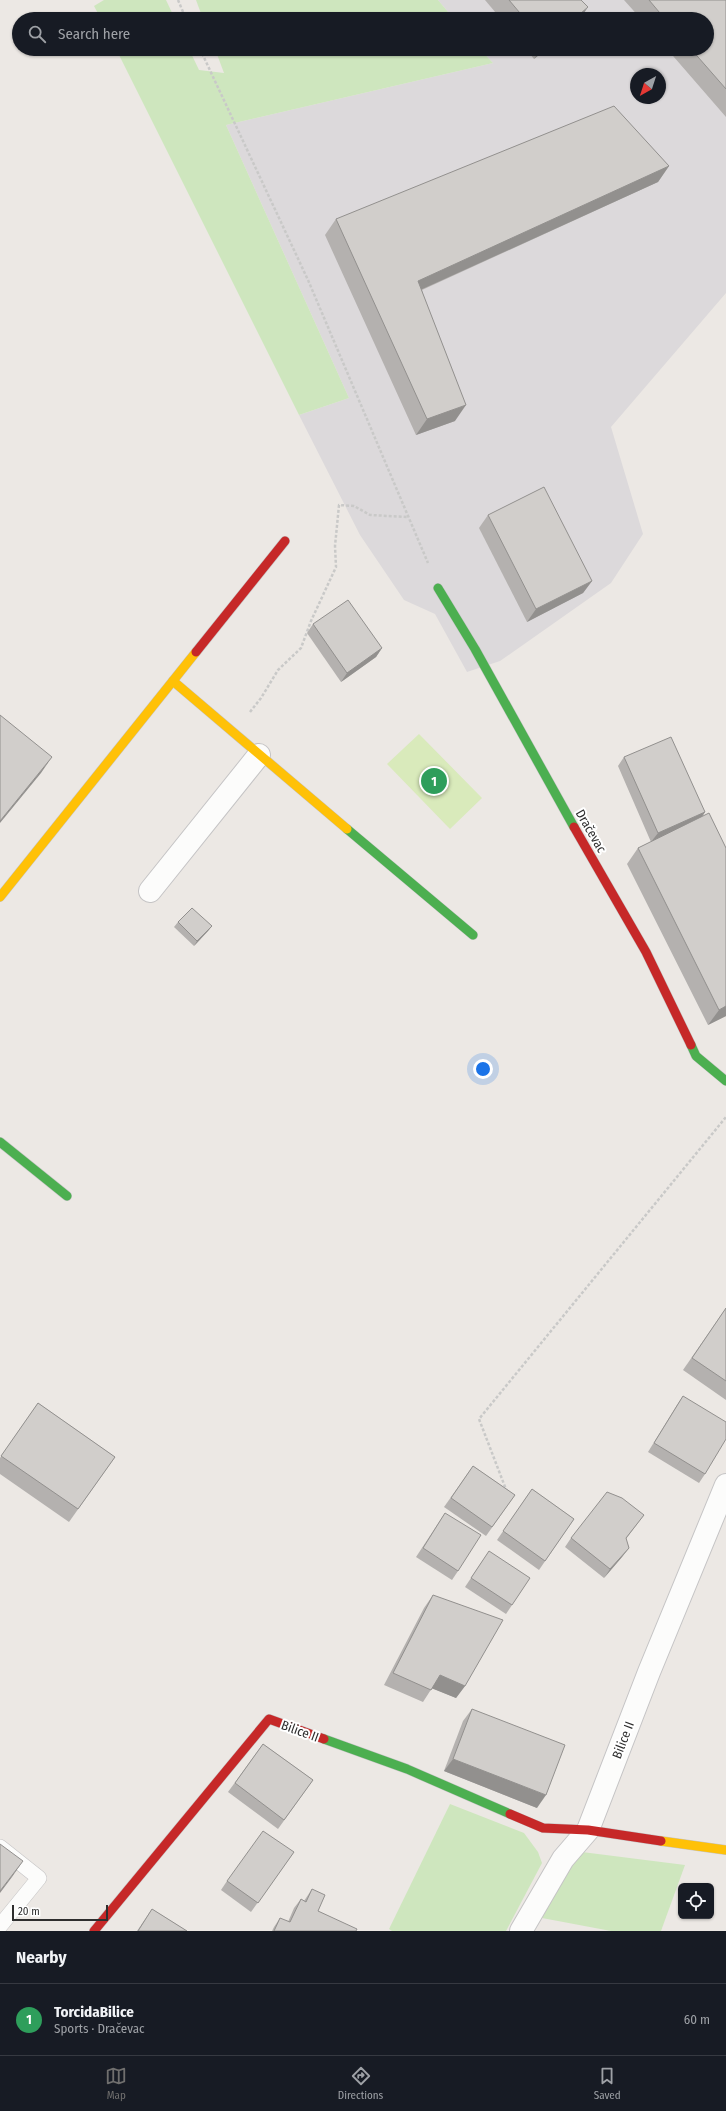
<!DOCTYPE html>
<html lang="en">
<head>
<meta charset="utf-8">
<style>
  :root { --surface:#171b24; --page:#20242c; --text:#f1f3f6; --muted:#9ea1a6; --line:#363941; --accent:#706f6e }
  body { margin:0; font-family:"Fira Sans Condensed",sans-serif; background:var(--page); color:var(--text) }
  .controls { position:absolute; right:12px; bottom:12px; display:grid; overflow:hidden; border-radius:6px; box-shadow:0 1px 3px #0004 }
  .controls button { width:36px; height:36px; display:grid; place-items:center; padding:0; border:0; border-bottom:1px solid var(--line); background:var(--surface); color:var(--text); font:20px sans-serif }
  .compass { position:absolute; left:630px; top:68px; width:36px; height:36px; border-radius:50%; background:var(--surface); box-shadow:0 1px 3px #0004; rotate:219deg }
  .scale { position:absolute; left:12px; bottom:10px; width:96px; box-sizing:border-box; padding-left:4px; border:2px solid #2e2e2e; border-top:0; font-size:11px; line-height:14px; white-space:nowrap; color:#2e2e2e; -webkit-text-stroke:3px #fff; paint-order:stroke }
  .you { position:absolute; left:483px; top:1069px; width:14px; height:14px; margin:-10px; border:3px solid #fff; border-radius:50%; background:#1a73e8; box-shadow:0 0 0 6px #1a73e833 }
  .badge { display:grid; place-items:center; width:26px; height:26px; border-radius:50%; background:var(--accent); color:#fff; font-size:13px; font-weight:700 }
  .pin { position:absolute; translate:-50% -50%; border:2px solid #fff; box-shadow:0 1px 4px #0006 }
  .list { margin:0; padding:0; list-style:none }
  h2 { display:flex; justify-content:space-between; align-items:center; height:52px; margin:0; padding:0 16px; font-size:17px }
  h2 small { font-size:13px; font-weight:400; color:var(--muted) }
  .list li { display:grid; grid-template-columns:26px 1fr auto; gap:12px; align-items:center; box-sizing:border-box; height:72px; padding:0 16px; border-top:1px solid var(--line) }
  .list b { display:block; font-size:15px; white-space:nowrap }
  .list p { margin:0; font-size:13px; white-space:nowrap; color:var(--muted) }
  .list em { font-size:13px; font-style:normal; color:var(--muted) }
  .icon { flex:none; width:22px; height:22px; fill:none; stroke:currentColor; stroke-width:2; stroke-linecap:round; stroke-linejoin:round }
  .map { position:relative; flex:none; width:726px; height:1931px; overflow:hidden }
  .search { position:absolute; background:var(--surface); box-shadow:0 1px 3px #0004; left:12px; right:12px; top:12px; height:44px; display:flex; align-items:center; gap:10px; box-sizing:border-box; padding:0 14px; border-radius:22px; color:var(--muted); font-size:15px }
  .sheet { height:124px; background:var(--surface) }
  nav { display:flex; justify-content:space-around; align-items:center; box-sizing:border-box; height:56px; border-top:1px solid var(--line); background:var(--surface); font-size:11px; color:var(--muted) }
  nav a { display:grid; justify-items:center; gap:2px }
  nav .on { color:var(--accent) }
  .map>svg:first-child { display:block }
  .industrial { fill:#dcd9db; fill-rule:evenodd }
  .green { fill:#cee6be }
  .pitch { fill:#d9eabb }
  .lines { fill:none; stroke-linecap:round; stroke-linejoin:round }
  .lane-casing { stroke:#c5c4c5; stroke-width:16 }
  .street-casing { stroke:#c5c4c5; stroke-width:24 }
  .fast-casing { stroke:#c5c4c5; stroke-width:10 }
  .slow-casing { stroke:#c5c4c5; stroke-width:10 }
  .jam-casing { stroke:#c5c4c5; stroke-width:10 }
  .path { stroke:#c9c9c8; stroke-width:2.5; stroke-dasharray:3 2; stroke-linecap:butt }
  .lane { stroke:#fcfcfb; stroke-width:15 }
  .street { stroke:#fcfcfb; stroke-width:22 }
  .fast { stroke:#4caf50; stroke-width:9 }
  .slow { stroke:#ffc107; stroke-width:9 }
  .jam { stroke:#c62828; stroke-width:9 }
  .wall { fill:#b4b1af }
  .shaded-wall { fill:#92908e }
  .building { fill:#d1cecb; stroke:#92908e }
  .labels { text-anchor:middle; dominant-baseline:central; stroke-width:4; stroke-linejoin:round; paint-order:stroke }
  .street-label { font-size:13px; fill:#2e2e2e; stroke:#fff }
</style>
</head>
<body>
<div class="map">
<svg width="726" height="1931" viewBox="0 0 726 1931">
  <rect width="100%" height="100%" fill="#ece8e4"/>
  <!-- industrial -->
  <path class="industrial" d="M438 0H726V293L611 427 643 534 611 583 500 661 467 672 435 614 404 600 360 535 299 415 349 398 226 125 493 63 480 49H707V19H454ZM636 74H660V98H636Z"/>
  <!-- green -->
  <g class="green">
    <polygon points="104,0 166,0 175,19 101,19 94,6"/>
    <polygon points="196,0 438,0 454,19 203,19"/>
    <polygon points="116,49 189,49 199,70 224,73 215,49 480,49 493,63 226,125 349,398 299,415"/>
    <polygon points="450,1804 524,1833 538,1852 542,1863 506,1931 392,1931 389,1929"/>
    <polygon points="582,1852 685,1865 661,1931 611,1931 542,1918 575,1854"/>
  </g>
  <!-- pitch -->
  <polygon class="pitch" points="419,734 482,798 450,829 387,764"/>
  <g class="lines">
    <defs>
      <polyline id="lane" points="0,1847 39,1878 0,1926"/>
      <g id="street">
        <polyline points="150,891 259,755"/>
        <polyline points="521,1931 563,1859 588,1830 649,1672 726,1485"/>
      </g>
      <g id="fast">
        <polyline points="438,588 475,649 574,827"/>
        <polyline points="347,829 473,935"/>
        <polyline points="691,1045 696,1056 726,1081"/>
        <polyline points="0,1142 67,1196"/>
        <polyline points="324,1739 407,1769 510,1814"/>
      </g>
      <g id="slow">
        <polyline points="173,681 347,829"/>
        <polyline points="0,897 196,652"/>
        <polyline points="661,1841 726,1850"/>
      </g>
      <g id="jam">
        <polyline points="196,652 285,541"/>
        <polyline points="574,827 646,952 691,1045"/>
        <polyline points="510,1814 543,1828 588,1830 661,1841"/>
        <polyline points="94,1931 269,1719 324,1739"/>
      </g>
    </defs>
    <!-- lane casing -->
    <use href="#lane" class="lane-casing"/>
    <!-- street casing -->
    <use href="#street" class="street-casing"/>
    <!-- fast casing -->
    <use href="#fast" class="fast-casing"/>
    <!-- slow casing -->
    <use href="#slow" class="slow-casing"/>
    <!-- jam casing -->
    <use href="#jam" class="jam-casing"/>
    <!-- path -->
    <g class="path">
      <polyline points="178,0 186,19"/>
      <polyline points="200,49 308,280 428,563"/>
      <polyline points="250,712 261,698 278,670 301,648 311,621 336,567 335,546 339,505 354,506 370,515 408,517"/>
      <polyline points="507,1492 479,1419 726,1117"/>
    </g>
    <!-- lane -->
    <use href="#lane" class="lane"/>
    <!-- street -->
    <use href="#street" class="street"/>
    <!-- fast -->
    <use href="#fast" class="fast"/>
    <!-- slow -->
    <use href="#slow" class="slow"/>
    <!-- jam -->
    <use href="#jam" class="jam"/>
  </g>
  <!-- wall -->
  <g class="wall">
    <polygon points="485,0 581,0 580,19 501,19"/>
    <polygon points="624,0 726,0 726,117 667,49 707,49 707,19 641,19"/>
    <polygon points="526,49 546,49 534,59"/>
    <polygon points="669,166 658,182 422,290 455,421 416,435 325,235 336,219"/>
    <polygon points="488,515 592,581 583,593 527,622 479,528"/>
    <polygon points="313,624 382,648 376,657 341,682 307,633"/>
    <polygon points="624,757 705,812 702,817 726,848 726,1016 708,1025 627,864 638,848 651,842 618,766"/>
    <polygon points="178,922 212,926 208,931 194,946 174,927"/>
    <polygon points="726,1308 726,1400 683,1370"/>
    <polygon points="683,1396 705,1474 699,1483 648,1452 677,1405"/>
    <polygon points="38,1403 115,1457 69,1522 0,1474 0,1458"/>
    <polygon points="473,1466 515,1495 486,1536 444,1507"/>
    <polygon points="532,1489 574,1519 539,1570 497,1540"/>
    <polygon points="445,1513 458,1571 452,1580 416,1557"/>
    <polygon points="644,1515 626,1539 629,1548 622,1557 604,1578 565,1547 571,1538"/>
    <polygon points="483,1560 512,1605 506,1614 465,1587"/>
    <polygon points="433,1595 465,1686 456,1698 432,1688 423,1702 384,1685 424,1608"/>
    <polygon points="472,1709 537,1808 444,1771 463,1721"/>
    <polygon points="263,1744 313,1780 278,1829 228,1792"/>
    <polygon points="294,1852 251,1912 221,1890 227,1881"/>
    <polygon points="312,1889 318,1911 356,1931 272,1931 274,1927 280,1918 288,1922 294,1908 301,1899 304,1901"/>
    <polygon points="152,1909 187,1931 137,1931"/>
  </g>
  <!-- shaded-wall -->
  <g class="shaded-wall">
    <polygon points="588,7 580,19 574,19"/>
    <polygon points="541,49 546,49 534,59"/>
    <polygon points="669,166 658,182 407,296 418,281"/>
    <polygon points="466,405 455,421 416,435 427,419"/>
    <polygon points="592,581 583,593 527,622 536,609"/>
    <polygon points="382,648 376,657 341,682 347,673"/>
    <polygon points="52,757 41,773 0,823 0,821"/>
    <polygon points="705,812 699,821 651,842 658,833"/>
    <polygon points="212,926 208,931 194,946 197,941"/>
    <polygon points="726,1006 726,1016 708,1025 719,1010"/>
    <polygon points="629,1548 622,1557 604,1578 610,1569"/>
    <polygon points="440,1675 465,1686 456,1698 431,1688"/>
    <polygon points="453,1759 546,1795 537,1808 444,1771"/>
    <polygon points="23,1861 12,1877 0,1893 0,1891"/>
  </g>
  <!-- building -->
  <g class="building">
    <polygon points="509,0 581,0 588,7 574,19 525,19"/>
    <polygon points="649,0 726,0 726,89 691,49 707,49 707,19 665,19"/>
    <polygon points="614,106 669,166 418,281 466,405 427,419 336,219"/>
    <polygon points="544,487 592,581 536,609 488,515"/>
    <polygon points="348,600 382,648 347,673 313,624"/>
    <polygon points="0,715 52,757 0,821"/>
    <polygon points="671,737 705,812 658,833 624,757"/>
    <polygon points="709,813 726,848 726,1006 719,1010 638,848"/>
    <polygon points="192,908 212,926 197,941 178,922"/>
    <polygon points="726,1308 726,1381 692,1358"/>
    <polygon points="683,1396 726,1422 726,1439 705,1474 654,1443"/>
    <polygon points="38,1403 115,1457 78,1509 1,1456"/>
    <polygon points="473,1466 515,1495 492,1527 451,1498"/>
    <polygon points="532,1489 574,1519 545,1561 503,1531"/>
    <polygon points="607,1492 622,1498 644,1515 626,1538 629,1548 610,1569 571,1538"/>
    <polygon points="445,1513 481,1535 458,1571 423,1548"/>
    <polygon points="489,1551 530,1578 512,1605 471,1578"/>
    <polygon points="433,1595 503,1620 465,1686 440,1675 431,1690 393,1673"/>
    <polygon points="472,1709 565,1745 546,1795 453,1759"/>
    <polygon points="263,1744 313,1780 284,1820 235,1783"/>
    <polygon points="263,1831 294,1852 258,1903 227,1881"/>
    <polygon points="0,1844 23,1861 0,1891"/>
    <polygon points="312,1889 325,1895 318,1911 357,1929 356,1931 274,1931 280,1918 290,1922 301,1899 306,1902"/>
    <polygon points="152,1909 187,1931 138,1931"/>
  </g>
  <g class="labels">
    <!-- street labels -->
    <g class="street-label">
      <text transform="translate(591 831) rotate(60)">Dračevac</text>
      <text transform="translate(300 1731) rotate(20)">Bilice II</text>
      <text transform="translate(623 1740) rotate(-69)">Bilice II</text>
    </g>
  </g>
</svg>
<div class="controls">
<button><svg class="icon" aria-label="locate" viewBox="0 0 24 24"><circle cx="12" cy="12" r="6"/><path d="M12 2v4M12 18v4M2 12h4M18 12h4"/></svg></button>
</div>
<svg class="compass" viewBox="-18 -18 36 36"><path d="M0-13l5 13h-10z" fill="#e53935"/><path d="M0 13l5-13h-10z" fill="#9ea1a6"/></svg>
<div class="scale">20 m</div>
<div class="you"></div>
<div class="pin badge" style="left:434px;top:781px;background:#2e9e5b">1</div>
<div class="search"><svg class="icon" aria-label="search" viewBox="0 0 24 24"><circle cx="10" cy="10" r="6"/><path d="M15 15l6 6"/></svg>Search here</div>
</div>
<section class="sheet">
<h2>Nearby<small></small></h2>
<ul class="list">
<li><span class="badge" style="background:#2e9e5b">1</span><div><b>TorcidaBilice</b><p>Sports · Dračevac</p></div><em>60 m</em></li>
</ul>
</section>
<nav>
<a class="on"><svg class="icon" aria-label="map" viewBox="0 0 24 24"><path d="M3 6l6-2 6 2 6-2v14l-6 2-6-2-6 2zM9 4v14M15 6v14"/></svg>Map</a>
<a><svg class="icon" aria-label="directions" viewBox="0 0 24 24"><path d="M12 3l9 9-9 9-9-9zM9 14v-3h6M13 9l2 2-2 2"/></svg>Directions</a>
<a><svg class="icon" aria-label="saved" viewBox="0 0 24 24"><path d="M7 4h10v16l-5-4-5 4z"/></svg>Saved</a>
</nav>
</body>
</html>
